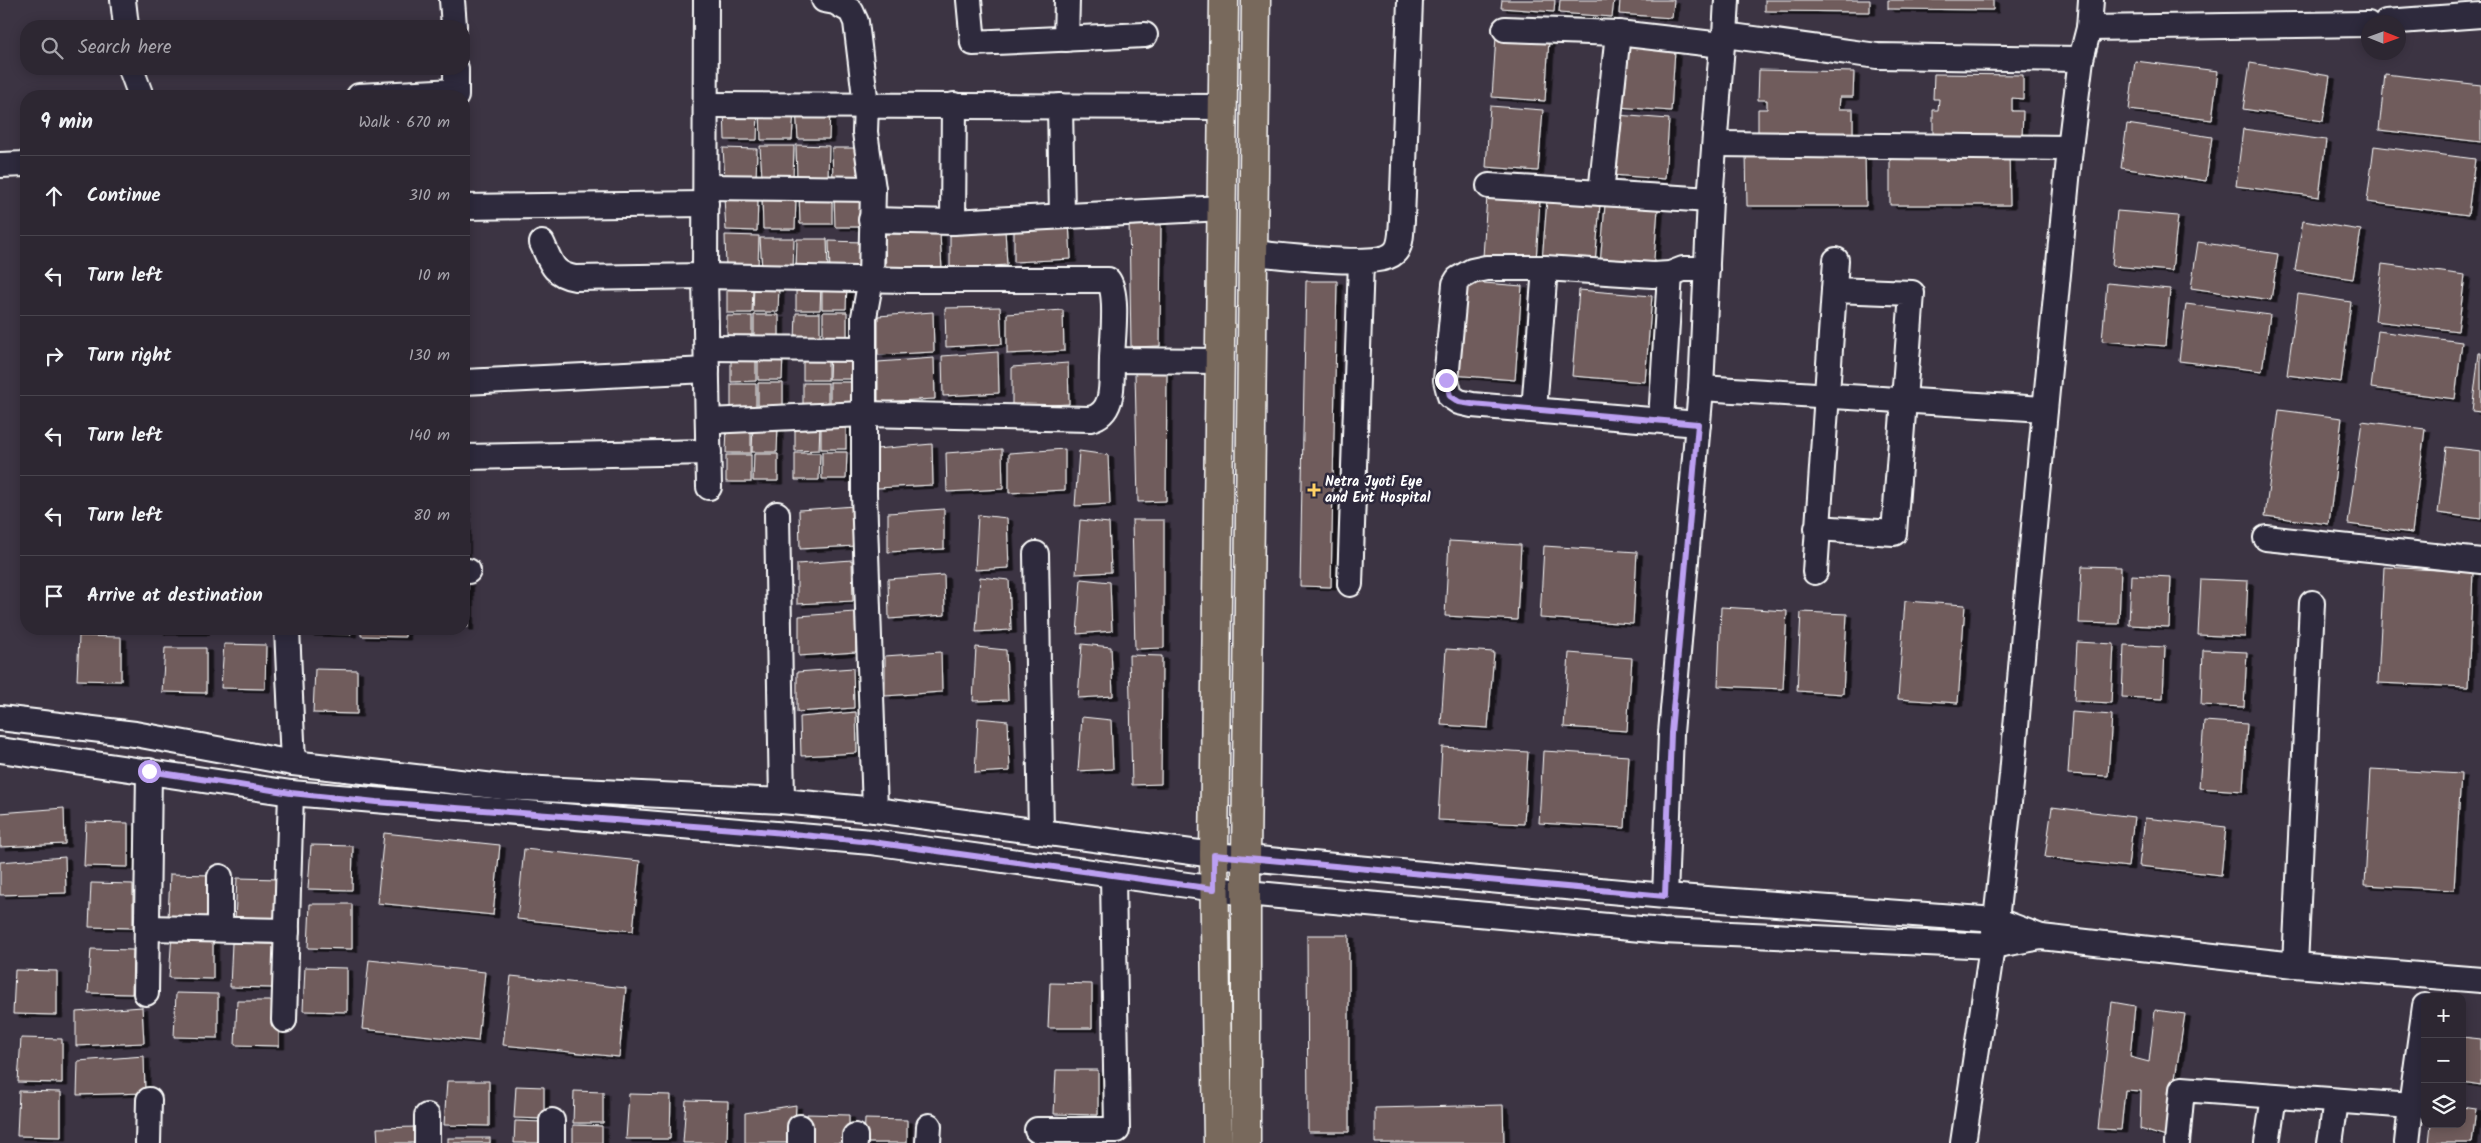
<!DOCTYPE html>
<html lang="en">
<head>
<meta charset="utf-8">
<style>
  :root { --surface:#2d2732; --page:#352f3a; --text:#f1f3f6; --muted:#a7a5ac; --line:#48444d }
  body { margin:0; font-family:Kalam,sans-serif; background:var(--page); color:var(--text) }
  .controls { position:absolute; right:15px; bottom:15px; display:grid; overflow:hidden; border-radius:10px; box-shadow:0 2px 12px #0003 }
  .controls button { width:45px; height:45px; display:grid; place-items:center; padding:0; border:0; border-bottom:1px solid var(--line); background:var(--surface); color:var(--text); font:25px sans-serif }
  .compass { position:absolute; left:2361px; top:15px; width:45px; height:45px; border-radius:50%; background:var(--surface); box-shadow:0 2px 12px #0003; rotate:91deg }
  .stop { position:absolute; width:15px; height:15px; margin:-11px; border:4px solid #bca0f2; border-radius:50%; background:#fff }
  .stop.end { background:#bca0f2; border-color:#fff; box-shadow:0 1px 5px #0008 }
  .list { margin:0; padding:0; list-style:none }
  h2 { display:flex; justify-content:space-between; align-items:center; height:65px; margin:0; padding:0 20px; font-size:21px }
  h2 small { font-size:16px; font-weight:400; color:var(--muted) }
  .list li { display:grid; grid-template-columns:32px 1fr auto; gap:15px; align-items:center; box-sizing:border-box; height:80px; padding:0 20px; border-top:1px solid var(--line) }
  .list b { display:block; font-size:19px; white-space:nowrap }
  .list em { font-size:16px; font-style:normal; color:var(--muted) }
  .icon { flex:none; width:28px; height:28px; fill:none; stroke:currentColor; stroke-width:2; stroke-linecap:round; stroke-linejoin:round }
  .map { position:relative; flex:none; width:2481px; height:1143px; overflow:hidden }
  .search { position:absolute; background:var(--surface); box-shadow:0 2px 12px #0003; left:20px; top:20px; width:450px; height:55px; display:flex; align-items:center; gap:12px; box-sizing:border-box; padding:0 18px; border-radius:20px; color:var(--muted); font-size:19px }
  .panel { position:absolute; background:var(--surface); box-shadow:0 2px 12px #0003; left:20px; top:90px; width:450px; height:545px; border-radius:20px }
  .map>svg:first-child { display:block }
  .building { fill:#6f5c5c; stroke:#fff; filter:url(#shadow) }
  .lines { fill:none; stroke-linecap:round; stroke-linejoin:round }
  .minor-casing { stroke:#fff; stroke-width:28 }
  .major-casing { stroke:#fff; stroke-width:31 }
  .minor { stroke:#2f2a3d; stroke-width:24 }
  .major { stroke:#78695c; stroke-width:28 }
  .route { stroke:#bca0f2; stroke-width:6 }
  .poi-dot { fill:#ffd166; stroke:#2f2a3d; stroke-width:2 }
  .labels { text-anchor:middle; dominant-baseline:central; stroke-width:5; stroke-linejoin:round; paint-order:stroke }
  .poi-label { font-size:14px; font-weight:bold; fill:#fff; stroke:#2f2a3d; text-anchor:start }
</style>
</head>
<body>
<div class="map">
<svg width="2481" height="1143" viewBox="0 0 2481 1143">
  <defs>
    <filter id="shadow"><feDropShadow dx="5.5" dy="3" stdDeviation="0" flood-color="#0009"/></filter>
  </defs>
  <rect width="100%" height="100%" fill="#3c3443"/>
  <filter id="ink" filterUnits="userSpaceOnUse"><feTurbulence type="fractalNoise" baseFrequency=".02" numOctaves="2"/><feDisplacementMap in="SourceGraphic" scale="10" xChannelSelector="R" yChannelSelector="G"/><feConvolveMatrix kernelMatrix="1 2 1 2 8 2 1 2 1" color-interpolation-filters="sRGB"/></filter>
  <g filter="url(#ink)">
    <!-- building -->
    <g class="building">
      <polygon points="1502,0 1555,0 1554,12 1501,8"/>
      <polygon points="1560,0 1614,0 1612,17 1559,13"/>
      <polygon points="1620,0 1674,0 1672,18 1619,14"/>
      <polygon points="1765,0 1870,0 1870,12 1765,11"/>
      <polygon points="1888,0 1993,0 1993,10 1888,9"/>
      <polygon points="1496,36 1549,40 1545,101 1492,97"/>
      <polygon points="1622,46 1675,50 1671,111 1618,107"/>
      <polygon points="2135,61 2218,71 2212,120 2129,110"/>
      <polygon points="2250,63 2330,76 2323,121 2243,109"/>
      <polygon points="1759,70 1854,72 1853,97 1840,97 1839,109 1853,109 1853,139 1758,137 1758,109 1767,109 1767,100 1758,100"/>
      <polygon points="1934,74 2023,75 2023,99 2012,98 2012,111 2023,111 2022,138 1933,136 1933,110 1938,110 1939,99 1933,99"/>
      <polygon points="2385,74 2481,85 2481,142 2379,130"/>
      <polygon points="1490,106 1543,110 1538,171 1486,167"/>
      <polygon points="796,107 830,107 829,139 798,139"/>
      <polygon points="724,108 758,109 757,140 725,140"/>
      <polygon points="760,108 794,109 792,140 761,140"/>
      <polygon points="1616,115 1669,119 1665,179 1612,175"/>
      <polygon points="2127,124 2212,137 2206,181 2121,168"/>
      <polygon points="2243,129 2326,140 2319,197 2236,186"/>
      <polygon points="796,145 829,146 828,177 797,177"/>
      <polygon points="760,146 794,146 793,178 762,177"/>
      <polygon points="2374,146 2475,159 2468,215 2367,202"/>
      <polygon points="723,148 757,149 756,180 725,180"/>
      <polygon points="832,148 866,148 865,180 833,179"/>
      <polygon points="1890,152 2009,152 2010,205 1890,205"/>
      <polygon points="1746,153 1865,153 1866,206 1747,206"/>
      <polygon points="799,192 832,193 832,224 800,224"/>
      <polygon points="834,195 868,196 867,227 835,227"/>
      <polygon points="1487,196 1540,200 1536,261 1483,257"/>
      <polygon points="762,197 796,198 795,229 763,229"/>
      <polygon points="724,198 758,199 757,231 726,230"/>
      <polygon points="1547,200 1600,204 1595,264 1542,261"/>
      <polygon points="1605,205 1658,209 1653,271 1600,265"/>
      <polygon points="2117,211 2178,216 2172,271 2112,266"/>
      <polygon points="1161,217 1160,346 1131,347 1129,218"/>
      <polygon points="2303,221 2361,230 2353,279 2295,270"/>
      <polygon points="1014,222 1069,222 1071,259 1014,262"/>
      <polygon points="950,229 1005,229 1007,265 950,269"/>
      <polygon points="885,234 940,234 942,270 886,274"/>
      <polygon points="725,235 759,236 758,267 726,267"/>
      <polygon points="760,238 794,238 793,270 762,269"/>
      <polygon points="797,239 827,239 828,270 796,270"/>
      <polygon points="829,241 862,242 861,274 830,273"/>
      <polygon points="2198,242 2278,254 2271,300 2191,288"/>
      <polygon points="2382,264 2465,275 2458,331 2375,321"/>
      <polygon points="1306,281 1337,281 1331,587 1300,586"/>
      <polygon points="1459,281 1522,286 1515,380 1452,375"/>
      <polygon points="822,283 847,283 846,309 822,309"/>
      <polygon points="2107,283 2170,289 2165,346 2102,341"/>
      <polygon points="796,284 821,284 820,310 796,310"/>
      <polygon points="779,285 778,312 753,312 754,286"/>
      <polygon points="727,287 753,287 752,313 727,313"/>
      <polygon points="1579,290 1652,296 1645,382 1572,376"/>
      <polygon points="2298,294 2351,302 2341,382 2287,375"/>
      <polygon points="2186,304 2270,315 2262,371 2179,361"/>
      <polygon points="1000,307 1002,344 946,347 945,308"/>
      <polygon points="1063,310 1064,351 1007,354 1007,314"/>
      <polygon points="823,312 847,312 847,338 823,339"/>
      <polygon points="933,312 934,352 878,355 878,316"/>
      <polygon points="796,313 820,313 820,339 795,340"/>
      <polygon points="754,315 779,315 779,341 754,342"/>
      <rect x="727" y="316" width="25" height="26"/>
      <polygon points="2378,331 2462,342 2455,399 2371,388"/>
      <polygon points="854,352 854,379 829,379 830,353"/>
      <polygon points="998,352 999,393 943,396 942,356"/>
      <rect x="803" y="353" width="25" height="27"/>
      <polygon points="2479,353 2481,353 2481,412 2472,411"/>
      <polygon points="758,354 783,354 782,380 758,380"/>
      <polygon points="731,355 756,355 756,381 731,382"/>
      <polygon points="934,358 935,399 878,402 878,362"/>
      <polygon points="1068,363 1069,404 1012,407 1012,367"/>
      <polygon points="1167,372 1166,501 1138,502 1135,373"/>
      <rect x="830" y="382" width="25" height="26"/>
      <polygon points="758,383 783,383 783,409 758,410"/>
      <rect x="803" y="383" width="25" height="26"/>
      <polygon points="731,384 756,384 756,410 731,411"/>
      <polygon points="2279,410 2342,418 2329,524 2265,516"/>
      <polygon points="2362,421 2425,429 2412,533 2348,524"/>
      <rect x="821" y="423" width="25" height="26"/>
      <polygon points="795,424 820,424 819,450 795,451"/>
      <polygon points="753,425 778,425 777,452 752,452"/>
      <polygon points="727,426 751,426 751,453 726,453"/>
      <polygon points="932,444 933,485 877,488 876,449"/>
      <polygon points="2446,447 2481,451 2481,519 2438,513"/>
      <polygon points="1002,449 1003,489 947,492 946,453"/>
      <polygon points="1065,449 1065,490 1009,493 1009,453"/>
      <polygon points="1079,451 1108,455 1110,504 1075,506"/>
      <polygon points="822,452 847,452 846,479 822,479"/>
      <polygon points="795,453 820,453 819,480 795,480"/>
      <polygon points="754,454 778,454 778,481 753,481"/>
      <rect x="726" y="455" width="25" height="27"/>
      <polygon points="855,506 856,546 800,549 799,510"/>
      <polygon points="464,509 465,510 465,554 464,554"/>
      <polygon points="944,509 944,549 888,552 888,513"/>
      <polygon points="978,515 1007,518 1009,568 975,570"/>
      <polygon points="1080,520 1109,523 1111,572 1076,574"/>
      <polygon points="1132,520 1164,520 1164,648 1135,649"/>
      <polygon points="1449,541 1521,545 1517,620 1445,616"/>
      <polygon points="1544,546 1637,552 1633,624 1540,618"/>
      <polygon points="852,560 853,601 797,604 797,564"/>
      <polygon points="2082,566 2121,567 2119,624 2079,623"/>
      <polygon points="2384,567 2473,572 2468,687 2378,683"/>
      <polygon points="944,575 945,615 889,619 888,579"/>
      <polygon points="2131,575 2171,577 2169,627 2129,625"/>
      <polygon points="980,577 1009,580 1011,630 976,632"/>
      <polygon points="1081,579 1110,582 1112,631 1077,634"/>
      <polygon points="2201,579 2248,581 2245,637 2198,635"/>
      <rect x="464" y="583" width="4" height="44"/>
      <polygon points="1905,601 1965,605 1958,703 1898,699"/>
      <polygon points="1721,607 1787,611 1783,689 1718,686"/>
      <polygon points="855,612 856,652 799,656 799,616"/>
      <polygon points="1801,612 1847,614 1843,694 1797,691"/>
      <polygon points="160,629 204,629 204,632 159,632"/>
      <polygon points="307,629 351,629 351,634 307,633"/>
      <polygon points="361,629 405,629 405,637 361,636"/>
      <polygon points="79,636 121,637 121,681 77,680"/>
      <polygon points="2077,642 2114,644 2111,703 2074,701"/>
      <polygon points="224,644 266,645 265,689 221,688"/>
      <polygon points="1082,644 1111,647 1113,696 1078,698"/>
      <polygon points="2124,645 2165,647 2163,699 2122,697"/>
      <polygon points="976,647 1006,650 1008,700 973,701"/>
      <polygon points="165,648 206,648 206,693 162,692"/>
      <polygon points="1446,649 1494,652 1488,728 1441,725"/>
      <polygon points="2203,650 2247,652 2244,707 2201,705"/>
      <polygon points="941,652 942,692 885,696 885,656"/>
      <polygon points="1569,653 1632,658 1627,731 1564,727"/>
      <polygon points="1129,655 1162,656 1161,784 1132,785"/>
      <polygon points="853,668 854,708 797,712 797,672"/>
      <polygon points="315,669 357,670 357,714 313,713"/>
      <polygon points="856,712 857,753 801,756 800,717"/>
      <polygon points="2072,712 2112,715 2108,776 2068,774"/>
      <polygon points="1082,717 1111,720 1113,769 1078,771"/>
      <polygon points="978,718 1008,721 1010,771 975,773"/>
      <polygon points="2204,721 2247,724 2243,791 2199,788"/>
      <polygon points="1442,747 1528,752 1524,824 1438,820"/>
      <polygon points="1543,751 1629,756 1625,828 1539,823"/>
      <polygon points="2371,769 2461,774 2454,890 2365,885"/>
      <polygon points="2052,807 2134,817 2128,867 2045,857"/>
      <polygon points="64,808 65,844 0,847 0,813"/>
      <polygon points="2145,818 2226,827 2221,875 2139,866"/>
      <polygon points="86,822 128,823 128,867 84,866"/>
      <polygon points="384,833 500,845 493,915 377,903"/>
      <polygon points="311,845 353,846 352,890 308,889"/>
      <polygon points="524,849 640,861 633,931 517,919"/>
      <polygon points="65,857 66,893 0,895 0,862"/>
      <polygon points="170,874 212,875 212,920 168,919"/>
      <polygon points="237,878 279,879 278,923 235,922"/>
      <polygon points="91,883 133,884 133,928 89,927"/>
      <polygon points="310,904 352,904 352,949 308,948"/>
      <polygon points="172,934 213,935 213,979 169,978"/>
      <polygon points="1307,935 1349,935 1349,1132 1308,1132"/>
      <polygon points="232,943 274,944 273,988 230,987"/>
      <polygon points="91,949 133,950 132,994 88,993"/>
      <polygon points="369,960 485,972 478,1041 362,1029"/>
      <polygon points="305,967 347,968 347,1012 303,1011"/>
      <polygon points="15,970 57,971 57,1015 13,1014"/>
      <polygon points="511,976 626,988 619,1057 503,1045"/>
      <polygon points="1050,983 1092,984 1092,1028 1048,1028"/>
      <polygon points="176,993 218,994 218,1038 174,1037"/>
      <polygon points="237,1001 279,1001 279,1046 235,1045"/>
      <polygon points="2112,1002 2135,1006 2130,1057 2149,1062 2155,1010 2185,1014 2166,1137 2140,1129 2141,1091 2125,1090 2121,1130 2098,1129"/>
      <polygon points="142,1007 144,1043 76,1046 76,1012"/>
      <polygon points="2462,1037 2481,1039 2481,1085 2462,1082"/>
      <polygon points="21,1038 62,1039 62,1083 18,1082"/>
      <polygon points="144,1056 145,1093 77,1095 78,1061"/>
      <polygon points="1056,1070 1098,1070 1098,1115 1054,1114"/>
      <polygon points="447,1081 489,1081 489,1126 444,1125"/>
      <polygon points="516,1086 544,1087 544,1119 514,1118"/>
      <polygon points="19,1091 61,1092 61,1137 17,1136"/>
      <polygon points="574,1091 603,1092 603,1123 573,1123"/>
      <polygon points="629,1094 671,1095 670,1139 626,1139"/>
      <polygon points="686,1100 728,1101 727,1143 683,1143"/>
      <polygon points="796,1105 794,1143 745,1143 745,1113"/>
      <polygon points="1503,1105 1504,1143 1375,1143 1375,1108"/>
      <polygon points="2462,1107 2476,1109 2472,1143 2429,1143 2431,1124 2462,1124"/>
      <polygon points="807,1114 849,1115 849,1143 806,1143"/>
      <polygon points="865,1119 907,1120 907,1143 864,1143"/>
      <polygon points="515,1121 544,1122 543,1143 514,1143"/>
      <polygon points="573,1125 602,1126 602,1143 573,1143"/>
      <polygon points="416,1127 417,1143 378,1143 377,1128"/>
      <rect x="448" y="1138" width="42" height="5"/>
    </g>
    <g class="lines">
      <defs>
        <g id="minor">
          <polyline points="123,0 126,26"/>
          <polyline points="452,0 454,26"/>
          <polyline points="706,0 705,276 709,487"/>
          <polyline points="824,0 835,2 851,11 856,22 866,105 865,132 873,189 871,279 864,317 864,494 875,810"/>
          <polyline points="969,0 973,43 1145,35"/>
          <polyline points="2386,22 2481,15"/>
          <polyline points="2089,28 2368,24"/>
          <polyline points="1505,29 1618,33 1722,45"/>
          <polyline points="1725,35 1877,56 2081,59"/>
          <polyline points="1066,39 1067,0"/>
          <polyline points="131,69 141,96"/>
          <polyline points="456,69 456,96"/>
          <polyline points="359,96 456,91"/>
          <polyline points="706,105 1224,107"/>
          <polyline points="1060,106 1062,215"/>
          <polyline points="1716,144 2070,148"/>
          <polyline points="0,165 26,164"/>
          <polyline points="1489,186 1710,200"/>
          <polyline points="706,187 873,189"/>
          <polyline points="1601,193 1618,33"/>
          <polyline points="464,207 706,204"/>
          <polyline points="871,220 953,222 1223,208"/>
          <polyline points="953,222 954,105"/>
          <path d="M542 243C551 262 552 274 575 278L705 276 906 280H1108C1119 294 1112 342 1112 360L1220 361"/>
          <path d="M1253 253C1279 255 1378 269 1394 253 1402 246 1401 230 1402 220L1410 0"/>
          <polyline points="707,348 864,349"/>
          <polyline points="464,382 707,370"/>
          <polyline points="1701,388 2045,409"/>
          <polyline points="1534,410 1545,268"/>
          <polyline points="1661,420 1670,274"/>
          <path d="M708 421 864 414 1090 419C1116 413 1111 381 1112 360"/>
          <polyline points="1698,424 1472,405 1459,402 1450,396 1446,380 1455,284 1458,279 1472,271 1486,268 1545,268 1653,275 1670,274 1683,269 1707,269"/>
          <polyline points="464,457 709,452"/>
          <polyline points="777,514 782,801"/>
          <polyline points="1817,528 1894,533 1912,293 1834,290"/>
          <polyline points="2266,538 2481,561"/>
          <polyline points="1036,554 1041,832"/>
          <polyline points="464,571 468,571"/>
          <polyline points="1815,572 1836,260"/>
          <polyline points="1350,584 1361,261"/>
          <polyline points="287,629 293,763"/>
          <polyline points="0,718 135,734 293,763 503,787 782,801 875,810 1214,855 1665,896 1996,920 2041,937 2295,965 2481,980"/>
          <polyline points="0,750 291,793 871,842 1246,893 1663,931 1992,946 2041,937"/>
          <polyline points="220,877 220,929"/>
          <polyline points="1665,896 1671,733 1701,388 1710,200 1722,45 1725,35 1727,0"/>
          <polyline points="147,928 287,931"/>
          <polyline points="2295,965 2312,603"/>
          <polyline points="146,993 149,771"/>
          <polyline points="284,1020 291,793"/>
          <polyline points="427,1116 427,1143"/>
          <polyline points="800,1127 800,1143"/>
          <polyline points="1037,1130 1117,1130 1113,875"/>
          <polyline points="148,1143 149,1100"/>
          <polyline points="552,1143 552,1121"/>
          <polyline points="855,1143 855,1136"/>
          <polyline points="928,1143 929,1126"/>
          <polyline points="1963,1143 1996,920 2012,775 2025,621 2070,148 2081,59 2089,28 2091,0"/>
          <polyline points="2177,1143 2182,1089 2411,1106 2425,1006"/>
          <polyline points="2267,1143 2274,1096"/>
          <polyline points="2330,1143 2336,1101"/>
          <polyline points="2407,1143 2411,1106"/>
        </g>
        <g id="major">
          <polyline points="1218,1143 1214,855 1224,0"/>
          <polyline points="1246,1143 1246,858 1256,0"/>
        </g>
      </defs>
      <!-- minor casing -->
      <use href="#minor" class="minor-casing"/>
      <!-- major casing -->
      <use href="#major" class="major-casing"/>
      <!-- minor -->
      <use href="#minor" class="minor"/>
      <!-- major -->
      <use href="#major" class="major"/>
    </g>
  </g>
  <g class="lines" filter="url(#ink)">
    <!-- route -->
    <polyline class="route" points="149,771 291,793 376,802 773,832 872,842 1214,889 1214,855 1665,896 1671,733 1698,424 1472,404 1459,402 1450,396 1446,380"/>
  </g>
  <!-- markers -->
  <path class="poi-dot" d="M1311.5 482.5h5v5h5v5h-5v5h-5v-5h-5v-5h5z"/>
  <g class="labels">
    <!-- poi labels -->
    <g class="poi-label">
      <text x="1325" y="482">Netra Jyoti Eye<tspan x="1325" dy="16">and Ent Hospital</tspan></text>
    </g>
  </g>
</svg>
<div class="controls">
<button>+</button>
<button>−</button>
<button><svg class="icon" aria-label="layers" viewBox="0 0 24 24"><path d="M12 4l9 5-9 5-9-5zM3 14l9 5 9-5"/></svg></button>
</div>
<svg class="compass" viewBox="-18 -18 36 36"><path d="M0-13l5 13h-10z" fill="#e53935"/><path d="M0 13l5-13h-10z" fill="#a7a5ac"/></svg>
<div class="stop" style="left:149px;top:771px"></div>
<div class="stop end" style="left:1446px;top:380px"></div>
<div class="search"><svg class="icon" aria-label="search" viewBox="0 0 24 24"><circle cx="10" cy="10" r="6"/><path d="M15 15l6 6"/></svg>Search here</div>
<section class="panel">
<h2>9 min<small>Walk · 670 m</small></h2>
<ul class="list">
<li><svg class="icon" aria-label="ahead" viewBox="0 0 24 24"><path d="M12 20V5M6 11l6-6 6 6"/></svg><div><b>Continue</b></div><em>310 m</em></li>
<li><svg class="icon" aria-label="left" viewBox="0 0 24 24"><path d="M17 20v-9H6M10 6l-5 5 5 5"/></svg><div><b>Turn left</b></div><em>10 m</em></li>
<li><svg class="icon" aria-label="right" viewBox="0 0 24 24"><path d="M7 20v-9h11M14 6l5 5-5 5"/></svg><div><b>Turn right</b></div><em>130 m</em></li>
<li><svg class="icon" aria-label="left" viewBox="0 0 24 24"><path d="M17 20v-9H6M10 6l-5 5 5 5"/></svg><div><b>Turn left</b></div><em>140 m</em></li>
<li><svg class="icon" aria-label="left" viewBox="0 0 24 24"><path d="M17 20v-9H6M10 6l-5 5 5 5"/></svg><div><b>Turn left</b></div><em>80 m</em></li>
<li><svg class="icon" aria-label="arrive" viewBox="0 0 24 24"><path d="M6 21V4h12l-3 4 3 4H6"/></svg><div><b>Arrive at destination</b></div></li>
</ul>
</section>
</div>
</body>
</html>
